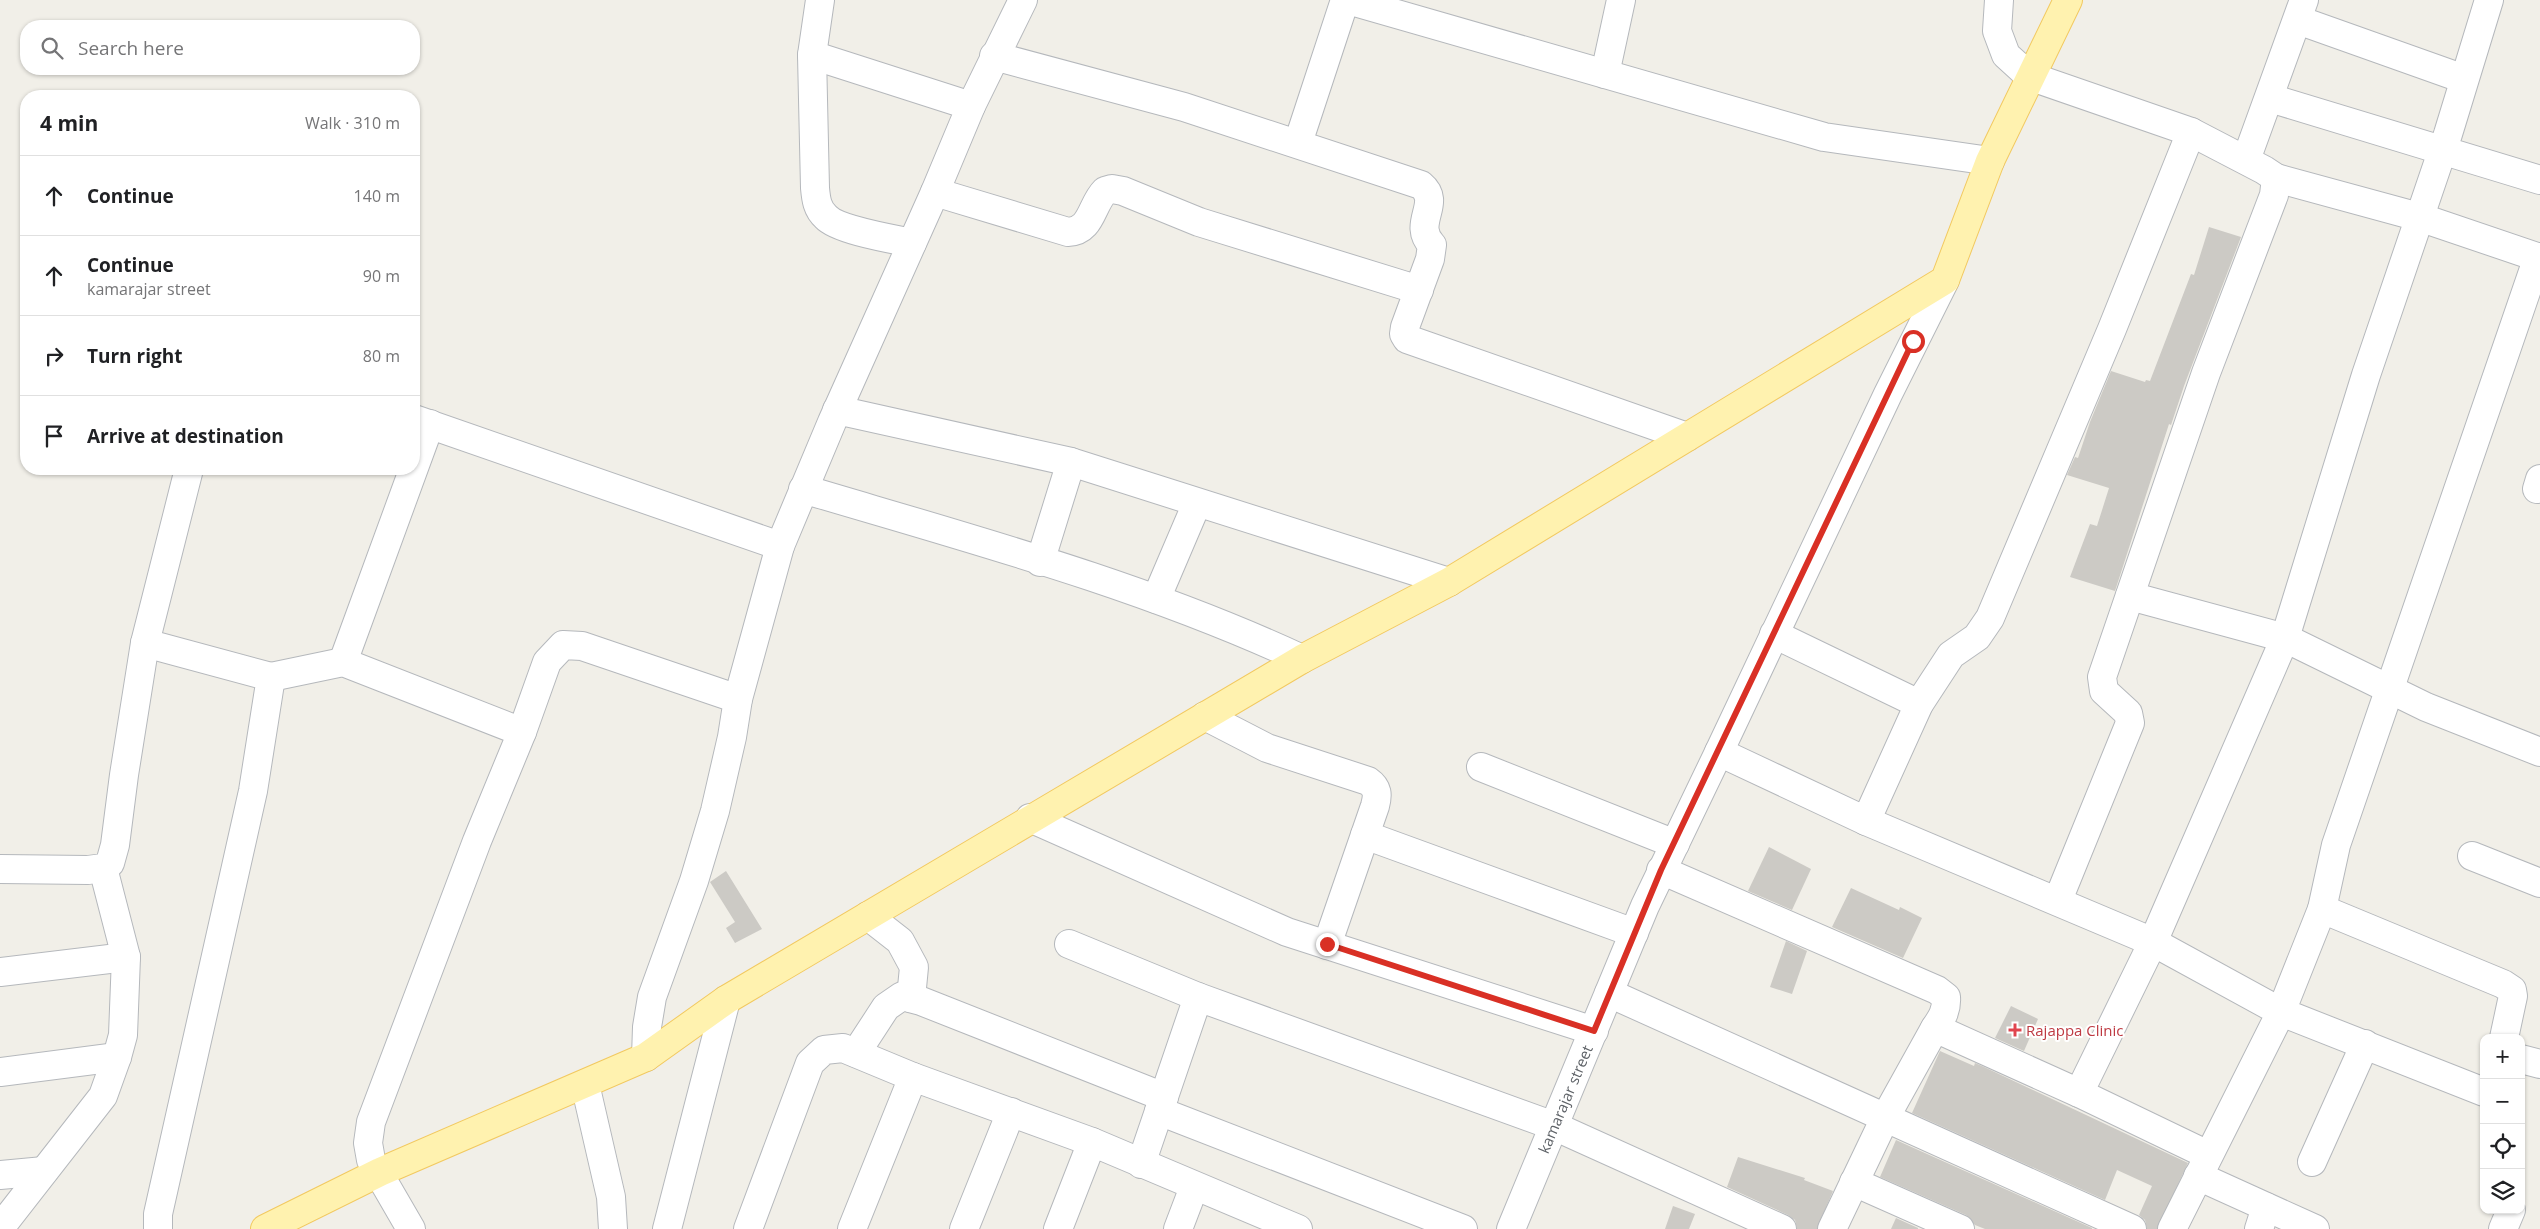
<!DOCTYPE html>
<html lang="en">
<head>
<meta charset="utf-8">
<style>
  :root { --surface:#fff; --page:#f2f2f2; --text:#202124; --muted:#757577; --line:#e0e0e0 }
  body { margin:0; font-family:"Open Sans",sans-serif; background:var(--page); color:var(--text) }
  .controls { position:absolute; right:15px; bottom:15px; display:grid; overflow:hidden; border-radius:10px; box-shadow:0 1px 4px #0004 }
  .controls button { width:45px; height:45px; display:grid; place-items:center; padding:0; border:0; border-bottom:1px solid var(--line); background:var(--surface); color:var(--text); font:25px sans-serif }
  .stop { position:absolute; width:15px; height:15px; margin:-11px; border:4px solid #d93025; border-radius:50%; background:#fff }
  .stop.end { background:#d93025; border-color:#fff; box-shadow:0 1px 5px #0008 }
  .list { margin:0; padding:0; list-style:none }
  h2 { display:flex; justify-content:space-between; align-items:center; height:65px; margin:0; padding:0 20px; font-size:21px }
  h2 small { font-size:16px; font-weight:400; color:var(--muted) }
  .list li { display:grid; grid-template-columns:32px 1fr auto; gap:15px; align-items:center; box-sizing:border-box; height:80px; padding:0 20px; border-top:1px solid var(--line) }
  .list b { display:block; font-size:19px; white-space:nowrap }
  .list p { margin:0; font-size:16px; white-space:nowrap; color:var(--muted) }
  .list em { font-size:16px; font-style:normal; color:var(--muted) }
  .icon { flex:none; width:28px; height:28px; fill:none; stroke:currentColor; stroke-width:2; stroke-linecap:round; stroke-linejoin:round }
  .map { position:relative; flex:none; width:2540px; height:1229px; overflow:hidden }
  .search { position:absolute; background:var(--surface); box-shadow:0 1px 4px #0004; left:20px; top:20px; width:400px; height:55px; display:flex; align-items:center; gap:12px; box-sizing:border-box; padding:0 18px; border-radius:20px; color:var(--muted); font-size:19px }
  .panel { position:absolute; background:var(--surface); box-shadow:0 1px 4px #0004; left:20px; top:90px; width:400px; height:385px; border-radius:20px }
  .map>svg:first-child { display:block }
  .building { fill:#cccac5 }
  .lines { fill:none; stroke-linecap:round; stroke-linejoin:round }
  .minor-casing { stroke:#b5b8bc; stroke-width:30 }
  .major-casing { stroke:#f2c960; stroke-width:30 }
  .minor { stroke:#fff; stroke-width:28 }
  .major { stroke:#fff2af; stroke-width:28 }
  .route { stroke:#d93025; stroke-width:6 }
  .health-dot { fill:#e0444e; stroke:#fff; stroke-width:2 }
  .labels { text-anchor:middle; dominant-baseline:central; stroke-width:4; stroke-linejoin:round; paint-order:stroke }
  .health-label { font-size:15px; fill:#be3a42; stroke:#fff; text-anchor:start }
  .street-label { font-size:15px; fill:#5f6368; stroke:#fff }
</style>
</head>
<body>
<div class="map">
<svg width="2540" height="1229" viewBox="0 0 2540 1229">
  <rect width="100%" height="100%" fill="#f1efe8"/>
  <!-- building -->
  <g class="building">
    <polygon points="2209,227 2241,237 2184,386 2171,425 2169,424 2115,591 2070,577 2090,524 2097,526 2109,488 2067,475 2075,457 2078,458 2090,422 2111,371 2145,382 2146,380 2150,381 2191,274 2194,275"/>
    <polygon points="1769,847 1811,869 1792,910 1748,891"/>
    <polygon points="726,871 762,929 735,943 726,928 735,922 710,882"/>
    <polygon points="1851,888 1899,910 1900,907 1922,918 1903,958 1832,927"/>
    <polygon points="1786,941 1807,951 1792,994 1770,987"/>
    <polygon points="2011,1006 2038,1019 2024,1051 1995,1038"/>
    <polygon points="1940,1051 1974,1066 1975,1063 1982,1066 2188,1163 2157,1229 2147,1229 2145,1220 2139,1215 2152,1186 2117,1170 2105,1200 1912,1113"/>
    <polygon points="1896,1140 2092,1228 2092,1229 1985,1229 1975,1225 1966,1215 1880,1177"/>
    <polygon points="1738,1157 1805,1178 1804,1180 1833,1191 1817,1229 1797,1229 1795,1220 1788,1215 1727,1187"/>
    <polygon points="1673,1206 1695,1214 1689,1229 1665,1229"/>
    <polygon points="1896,1218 1918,1228 1918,1229 1891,1229"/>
  </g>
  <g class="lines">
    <defs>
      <g id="minor">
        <path d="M820 0 812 55 815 188C816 199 817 209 826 217 838 230 893 239 912 243"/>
        <polyline points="1348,0 1824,137 1990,161"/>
        <polyline points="1999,0 1997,31 2006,55 2029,76 2191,132 2264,170 2276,178 2274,195 2206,373 2102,677 2104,691 2128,713 2130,723 2058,900"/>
        <polyline points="2298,20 2464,79"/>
        <polyline points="812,55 971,106"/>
        <path d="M994 56 1184 107 1421 185C1443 203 1411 223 1432 245L1430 259 1405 327 1404 334 1407 339 1687 437"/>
        <polyline points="1605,74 1621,0"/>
        <polyline points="2270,98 2540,180"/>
        <polyline points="1298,143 1345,0"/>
        <polyline points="2246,160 2304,0"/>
        <polyline points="2276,178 2419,217 2540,258"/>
        <path d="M935 192 1068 232C1092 231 1091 205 1105 191L1112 189 1123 191 1199 222 1419 290"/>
        <polyline points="1945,280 1888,394 1719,752 1866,821 2153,942 2281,1012 2172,1229"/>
        <polyline points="837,410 1071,462 1449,582"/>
        <polyline points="414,419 780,546 832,422 935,192 971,106 1023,0"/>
        <path d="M803 489C971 539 1143 585 1302 659"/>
        <polyline points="2537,489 2540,479"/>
        <polyline points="1040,562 1071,462"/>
        <polyline points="2130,596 2285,638 2426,707 2540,752"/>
        <polyline points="1156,599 1197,503"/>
        <polyline points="1774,634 1919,704"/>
        <polyline points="145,643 271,677 253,791 158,1214 158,1229"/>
        <polyline points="343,662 430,424"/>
        <polyline points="271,677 343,662 522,732"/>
        <path d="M1205 716 1267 748 1368 781C1378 788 1378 795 1375 806L1327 945"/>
        <polyline points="1481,767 1675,844"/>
        <polyline points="1030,818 1287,932 1594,1031"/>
        <polyline points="1866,821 1919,704 1951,655 1977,637 1990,618 2112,329 2191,132"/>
        <polyline points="1365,835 1634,933"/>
        <polyline points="2472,856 2540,883"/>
        <polyline points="0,869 88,870 103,868 110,863 115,845 124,775 145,643 189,469"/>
        <path d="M1661 870 1937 990 1946 997C1947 1010 1942 1018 1935 1028L2079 1093 2208 1155"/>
        <polyline points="2322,909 2281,1012 2484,1092"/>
        <polyline points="868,916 900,941 914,967 911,998"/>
        <polyline points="1069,944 1198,997"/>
        <polyline points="0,972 126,957"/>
        <polyline points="1609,993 2132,1229"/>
        <polyline points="2504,1038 2513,996 2512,990 2503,984 2322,909 2336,845 2538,257"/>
        <polyline points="856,1053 886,1007 902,996 921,1001 1164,1097"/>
        <polyline points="646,1057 647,1027 652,997 694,881 715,811 732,737 738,699 780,546"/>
        <polyline points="2521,1059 2540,1064"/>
        <polyline points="0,1072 117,1057"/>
        <polyline points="585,1084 611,1197 613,1229"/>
        <polyline points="2079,1093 2153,942 2285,638 2366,375 2448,134 2489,0"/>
        <polyline points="1159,1111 1463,1229"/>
        <polyline points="2312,1162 2365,1044"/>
        <polyline points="1141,1164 1198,997 1554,1126 1782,1229"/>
        <polyline points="0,1175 44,1171"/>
        <polyline points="2198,1176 2315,1229"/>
        <polyline points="1854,1182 1960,1229"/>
        <polyline points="0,1228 103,1096 117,1057 123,1035 126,957 103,868"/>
        <polyline points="411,1229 371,1160 368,1143 371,1122 477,841 522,732 547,662 563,645 582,646 738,699"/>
        <polyline points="667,1229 726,1000"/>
        <polyline points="748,1229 810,1063 824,1050 843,1048 913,1077"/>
        <polyline points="852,1229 913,1077 1092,1142"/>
        <polyline points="964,1229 1011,1112"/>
        <polyline points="1058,1229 1092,1142 1298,1229"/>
        <polyline points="1178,1229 1194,1187"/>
        <polyline points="1511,1229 1645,906 1719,752"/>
        <polyline points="1832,1229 1885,1118 1935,1028"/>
        <polyline points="2259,1229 2266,1207"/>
        <polyline points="2503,1229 2511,1210"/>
      </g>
      <polyline id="major" points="265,1229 380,1172 646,1057 726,1000 1302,659 1449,582 1945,280 1990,161 2068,0"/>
    </defs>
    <!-- minor casing -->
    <use href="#minor" class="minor-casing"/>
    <!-- major casing -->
    <use href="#major" class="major-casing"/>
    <!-- minor -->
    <use href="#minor" class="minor"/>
    <!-- major -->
    <use href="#major" class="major"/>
  </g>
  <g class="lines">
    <!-- route -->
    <polyline class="route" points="1327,944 1594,1031 1661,870 1913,341"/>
  </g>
  <!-- markers -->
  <path class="health-dot" d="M2012.5 1022.5h5v5h5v5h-5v5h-5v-5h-5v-5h5z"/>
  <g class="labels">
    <!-- health labels -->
    <g class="health-label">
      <text x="2026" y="1030">Rajappa Clinic</text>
    </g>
    <!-- street labels -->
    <g class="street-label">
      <text transform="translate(1565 1099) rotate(-67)">kamarajar street</text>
    </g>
  </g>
</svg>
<div class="controls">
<button>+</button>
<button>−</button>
<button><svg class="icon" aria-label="locate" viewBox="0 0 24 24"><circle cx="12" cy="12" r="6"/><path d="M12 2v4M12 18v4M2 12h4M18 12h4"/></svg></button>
<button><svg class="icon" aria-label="layers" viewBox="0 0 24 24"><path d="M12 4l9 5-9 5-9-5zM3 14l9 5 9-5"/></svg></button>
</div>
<div class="stop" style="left:1913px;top:341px"></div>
<div class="stop end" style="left:1327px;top:944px"></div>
<div class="search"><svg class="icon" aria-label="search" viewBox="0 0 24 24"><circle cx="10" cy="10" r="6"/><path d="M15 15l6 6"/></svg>Search here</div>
<section class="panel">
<h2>4 min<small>Walk · 310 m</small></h2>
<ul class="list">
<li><svg class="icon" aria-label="ahead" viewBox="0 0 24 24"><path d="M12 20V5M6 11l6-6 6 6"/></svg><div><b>Continue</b></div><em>140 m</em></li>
<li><svg class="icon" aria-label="ahead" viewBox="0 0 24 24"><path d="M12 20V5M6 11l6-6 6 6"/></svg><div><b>Continue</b><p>kamarajar street</p></div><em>90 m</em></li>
<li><svg class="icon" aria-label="right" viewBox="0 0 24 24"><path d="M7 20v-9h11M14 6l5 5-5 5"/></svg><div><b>Turn right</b></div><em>80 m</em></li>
<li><svg class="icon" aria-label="arrive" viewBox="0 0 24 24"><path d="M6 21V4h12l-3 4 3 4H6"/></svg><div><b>Arrive at destination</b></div></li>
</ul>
</section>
</div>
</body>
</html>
